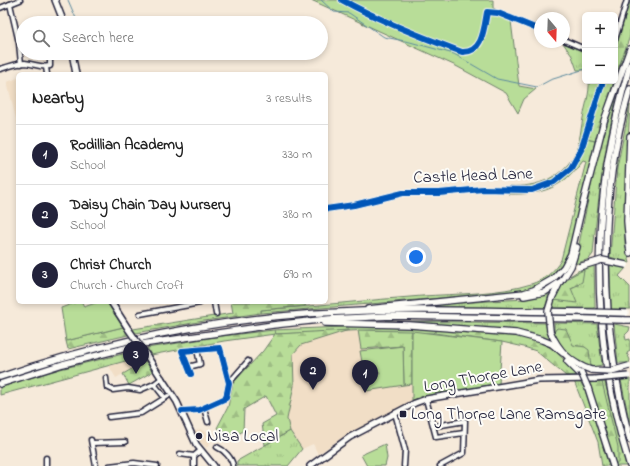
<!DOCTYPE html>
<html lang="en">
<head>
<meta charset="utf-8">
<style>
  :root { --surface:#fff; --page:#f6f6f6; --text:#222; --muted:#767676; --line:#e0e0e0; --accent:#22223b }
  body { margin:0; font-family:"Indie Flower",sans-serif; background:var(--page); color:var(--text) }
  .controls { position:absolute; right:12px; top:12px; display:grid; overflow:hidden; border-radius:6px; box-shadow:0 2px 6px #0003 }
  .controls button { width:36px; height:36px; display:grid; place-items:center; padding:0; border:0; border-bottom:1px solid var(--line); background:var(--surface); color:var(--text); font:20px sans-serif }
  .compass { position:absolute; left:534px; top:12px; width:36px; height:36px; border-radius:50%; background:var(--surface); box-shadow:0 2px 6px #0003; rotate:161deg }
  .you { position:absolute; left:416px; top:257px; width:14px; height:14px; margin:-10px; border:3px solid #fff; border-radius:50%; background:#1a73e8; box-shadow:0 0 0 6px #1a73e833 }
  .badge { display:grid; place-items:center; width:26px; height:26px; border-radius:50%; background:var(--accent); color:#fff; font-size:13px; font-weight:700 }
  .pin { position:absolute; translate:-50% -33px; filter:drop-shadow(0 1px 2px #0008) }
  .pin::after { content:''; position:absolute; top:21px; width:14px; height:12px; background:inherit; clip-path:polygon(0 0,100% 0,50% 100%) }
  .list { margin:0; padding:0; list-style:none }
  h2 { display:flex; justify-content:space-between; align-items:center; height:52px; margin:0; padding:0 16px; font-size:17px }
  h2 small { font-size:13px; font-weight:400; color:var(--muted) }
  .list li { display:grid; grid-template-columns:26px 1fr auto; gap:12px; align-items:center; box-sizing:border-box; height:60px; padding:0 16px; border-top:1px solid var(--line) }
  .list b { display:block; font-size:15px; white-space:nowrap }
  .list p { margin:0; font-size:13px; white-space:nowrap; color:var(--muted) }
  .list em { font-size:13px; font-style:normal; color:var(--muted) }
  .icon { flex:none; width:22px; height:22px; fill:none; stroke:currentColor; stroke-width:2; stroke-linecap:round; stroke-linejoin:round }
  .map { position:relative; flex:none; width:630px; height:466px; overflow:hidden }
  .search { position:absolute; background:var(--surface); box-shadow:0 2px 6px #0003; left:16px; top:16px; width:312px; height:44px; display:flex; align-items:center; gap:10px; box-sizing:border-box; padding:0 14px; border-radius:22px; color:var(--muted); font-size:15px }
  .panel { position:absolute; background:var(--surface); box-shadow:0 2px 6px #0003; left:16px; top:72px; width:312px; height:232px; border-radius:6px }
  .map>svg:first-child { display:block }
  .built { fill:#f1dec6 }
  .grass { fill:url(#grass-tufts); stroke:#6d806a }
  .forest { fill:url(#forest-firs); stroke:#6d806a }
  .cemetery { fill:url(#cemetery-stones); stroke:#6d806a }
  .park { fill:#b8dd98; stroke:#6d806a }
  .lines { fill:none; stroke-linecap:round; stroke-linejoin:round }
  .stream { stroke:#5b899e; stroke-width:1 }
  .minor-casing { stroke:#22223b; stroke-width:7 }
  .major-casing { stroke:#22223b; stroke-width:8 }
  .highway-casing { stroke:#22223b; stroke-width:8 }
  .minor { stroke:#fdfcf7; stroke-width:4 }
  .major { stroke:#fdfcf7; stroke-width:5 }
  .highway { stroke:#fdfcf7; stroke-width:5.5 }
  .major-bridge-casing { stroke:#22223b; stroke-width:8; stroke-linecap:butt }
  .highway-bridge-casing { stroke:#22223b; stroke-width:8; stroke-linecap:butt }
  .major-bridge { stroke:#fdfcf7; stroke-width:5 }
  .highway-bridge { stroke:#fdfcf7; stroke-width:5.5 }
  .cycleway-casing { stroke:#fdfcf7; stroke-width:8 }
  .cycleway { stroke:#0057b8; stroke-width:6 }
  .poi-dot { fill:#22223b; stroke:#fdfcf7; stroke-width:1.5 }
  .labels { text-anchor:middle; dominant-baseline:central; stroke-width:4; stroke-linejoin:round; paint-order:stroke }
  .street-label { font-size:17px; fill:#22223b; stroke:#fdfcf7 }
  .poi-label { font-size:17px; fill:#22223b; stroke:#fdfcf7; text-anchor:start }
</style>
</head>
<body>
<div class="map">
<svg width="630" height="466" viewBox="0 0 630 466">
  <defs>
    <pattern id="grass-tufts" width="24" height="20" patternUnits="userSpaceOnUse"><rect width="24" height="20" fill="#b8dd98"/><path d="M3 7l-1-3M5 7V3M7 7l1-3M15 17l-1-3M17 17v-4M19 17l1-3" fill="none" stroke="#9ebd84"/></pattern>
    <pattern id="forest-firs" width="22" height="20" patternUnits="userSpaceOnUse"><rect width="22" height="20" fill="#b8dd98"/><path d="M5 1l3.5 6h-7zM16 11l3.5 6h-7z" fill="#9ebd84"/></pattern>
    <pattern id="cemetery-stones" width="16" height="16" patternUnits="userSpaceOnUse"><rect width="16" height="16" fill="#b8dd98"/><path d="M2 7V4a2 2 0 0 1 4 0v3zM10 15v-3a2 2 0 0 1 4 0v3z" fill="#9ebd84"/></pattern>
  </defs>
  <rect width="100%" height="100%" fill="#f6eada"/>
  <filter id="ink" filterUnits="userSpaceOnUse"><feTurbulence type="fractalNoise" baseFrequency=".025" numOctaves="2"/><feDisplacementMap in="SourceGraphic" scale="8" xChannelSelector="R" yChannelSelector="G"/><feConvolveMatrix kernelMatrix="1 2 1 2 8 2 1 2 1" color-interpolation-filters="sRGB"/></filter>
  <g filter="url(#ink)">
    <!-- built -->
    <g class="built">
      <polygon points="18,78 18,123 17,123 7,82"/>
      <polygon points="372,330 434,333 502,342 464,390 412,400 411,402 343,437 318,454 313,444 302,449 290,431 287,419 276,334"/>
      <polygon points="144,356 146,361 116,378 109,366"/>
      <polygon points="200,429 213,436 207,448 196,438 194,432"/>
    </g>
    <!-- grass -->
    <g class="grass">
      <polygon points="563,43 585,51 585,70 577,70 572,56"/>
      <path d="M621 79C606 137 598 195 593 254L589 259 575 264 596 161Z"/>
      <path d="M589 81H601C589 122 582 179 531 189 524 190 516 189 510 189V186C536 188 565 177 576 151 580 141 581 128 583 118 585 106 590 93 589 81Z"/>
      <polygon points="630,105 624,220 625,244 630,263 610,257 617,168"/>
      <path d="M587 139 595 141 569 254 559 270 544 283 525 291 261 313V310C315 306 368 300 422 296 454 294 501 294 531 284 544 280 554 272 561 260L586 162 583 161C562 188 543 195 509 194V191C552 191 573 181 587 139Z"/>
      <polygon points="594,264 595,308 552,308 554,300 564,301 571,288 578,285 584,271 570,276 581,269"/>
      <polygon points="610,264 626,268 619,276 630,287 630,309 611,309"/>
      <polygon points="550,291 545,308 402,306 525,299 541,296"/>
      <polygon points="386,321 545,323 550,340 531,333 515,330"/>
      <polygon points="554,323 597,324 602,365 591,367 585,347 572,346 557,328 554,332"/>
      <polygon points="614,324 630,327 629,331 625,335 626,340 630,339 630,351 627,353 630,360 629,363 618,363"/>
      <polygon points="365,326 438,330 434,333 372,330 276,334 274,330"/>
      <polygon points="140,350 144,356 0,395 0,387 60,369"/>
      <polygon points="630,379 630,425 621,380"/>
      <polygon points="574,381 580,381 585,390 609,466 602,466 598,442"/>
      <polygon points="602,382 605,382 626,466 615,466 614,461"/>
      <polygon points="290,431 302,449 288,466 237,466 237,461"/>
    </g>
    <!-- forest -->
    <g class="forest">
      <polygon points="630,0 630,36 615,78 615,48"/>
      <polygon points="605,81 614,81 595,141 587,139"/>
      <path d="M584 270 582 282 571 288 577 303 554 300C562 283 566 277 584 270Z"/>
      <polygon points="231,302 307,302 305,306 261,310 261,313 204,321 136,333 133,329 233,313"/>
      <polygon points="123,327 128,335 68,349 66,341"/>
      <path d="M557 328 566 329 573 345 585 347 589 350 591 367C574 362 559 349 554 332Z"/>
      <polygon points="274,330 276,334 349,330 301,345 293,354 294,386 287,419 290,431 265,445 262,424 276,416 266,396 244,409 243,431 235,436 217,428 228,407 233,383 263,351 275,334 224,341 151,355 147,348 222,336"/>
      <polygon points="358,330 412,331 412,384 404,385 403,346 361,349"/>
      <polygon points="438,330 523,337 542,342 556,352 574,369 578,376 566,376 536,351 524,347 502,342 434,333"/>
      <polygon points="589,382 602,382 618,447 618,463 616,463 614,461"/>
    </g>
    <!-- cemetery -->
    <polygon class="cemetery" points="146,361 152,372 129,385 123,374"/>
    <!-- park -->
    <g class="park">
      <polygon points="311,0 493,0 493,8 501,12 511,21 519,86 536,89 524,99 518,113 506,93 456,66"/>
      <polygon points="77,302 82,302 84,307 98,302 107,302 123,327 66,341 61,308"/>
      <polygon points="412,331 502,342 499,384 412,400"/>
      <polygon points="403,346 404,385 366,391 364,376 380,373 379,371 364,373 360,351"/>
      <polygon points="385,444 387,458 385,466 367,466 361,455"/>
    </g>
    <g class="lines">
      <!-- stream -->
      <g class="stream">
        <polyline points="68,0 78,23"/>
        <polyline points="321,0 334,12 349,13 384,37 410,42 454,54 497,79 537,87 550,80 585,69"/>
      </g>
      <defs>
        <g id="minor">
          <polyline points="10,4 19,43 21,64"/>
          <polyline points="0,8 20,0"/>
          <polyline points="498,13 540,30"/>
          <polyline points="564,40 585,49"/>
          <polyline points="615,40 627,0"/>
          <polyline points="46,67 47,74"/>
          <path d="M0 69C8 67 17 63 25 63 35 64 40 68 50 66V57"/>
          <polyline points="326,209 354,205 403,193 439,193 483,189 532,190 554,182 571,168 581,150 603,81"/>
          <polyline points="214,302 216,314"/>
          <polyline points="140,314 200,303"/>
          <polyline points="188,367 200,364 197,349"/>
          <polyline points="106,378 107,387 113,390 128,388 140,390 154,384"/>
          <polyline points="162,378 154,384 165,398"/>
          <polyline points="229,383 248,361"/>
          <polyline points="426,399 436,437 464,433"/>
          <polyline points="204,408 208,422"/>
          <polyline points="182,411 199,410 226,398 229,383 220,348 182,351 191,374"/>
          <polyline points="395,413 405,450 404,466"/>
          <polyline points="109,417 141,413 168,396"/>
          <polyline points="435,426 465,421 464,453 440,466"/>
          <polyline points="91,440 96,466"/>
          <polyline points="92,443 125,442"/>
          <path d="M217 447C224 450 232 458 233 466"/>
          <polyline points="180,454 194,456"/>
          <polyline points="46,458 46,466"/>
          <polyline points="109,466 134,463 157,466"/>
          <polyline points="194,466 194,456 200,451"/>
        </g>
        <g id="major">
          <polyline points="55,0 64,23"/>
          <polyline points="72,53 76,74"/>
          <polyline points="111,302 129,330"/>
          <polyline points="147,356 177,402 196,444 214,466"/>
          <polyline points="310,466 350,437 415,403 426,399 539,380 595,379"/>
        </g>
        <g id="highway">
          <path d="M630 65C590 197 588 334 630 466"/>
          <path d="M630 89C596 202 600 327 630 440"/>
          <polyline points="630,136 627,221 630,253"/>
          <polyline points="563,279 571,266 577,247"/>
          <polyline points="524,296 545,292 560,282"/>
          <polyline points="552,298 559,284"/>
          <polyline points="368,309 524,293 534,290 553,279 564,267 571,254 581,211 604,121 630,49"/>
          <polyline points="623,320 630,320"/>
          <polyline points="325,323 410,325 516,333 542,340 552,344 563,353"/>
          <path d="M550 331C558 350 570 363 591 370"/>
          <polyline points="567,361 579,373"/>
          <path d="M0 377C88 347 179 327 271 317 375 306 481 311 585 312"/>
          <polyline points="0,384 63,364 142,344 273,325 329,319 391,316 585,319"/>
          <polyline points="588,388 613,466"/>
        </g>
      </defs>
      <!-- minor casing -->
      <use href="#minor" class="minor-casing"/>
      <!-- major casing -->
      <use href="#major" class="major-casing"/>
      <!-- highway casing -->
      <use href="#highway" class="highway-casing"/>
      <!-- minor -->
      <use href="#minor" class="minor"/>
      <!-- major -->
      <use href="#major" class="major"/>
      <!-- highway -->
      <use href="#highway" class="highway"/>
      <defs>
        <g id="major-bridge">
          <polyline points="129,330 147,356"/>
          <polyline points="595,379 628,376"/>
        </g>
        <g id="highway-bridge">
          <polyline points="579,267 602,260 626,265"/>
          <polyline points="585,312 626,313"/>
          <polyline points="585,319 623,320"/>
          <polyline points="550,331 548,311 552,298"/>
          <polyline points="591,370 611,371 629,366"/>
          <polyline points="581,372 588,388"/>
        </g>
      </defs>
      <!-- major-bridge casing -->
      <use href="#major-bridge" class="major-bridge-casing"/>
      <!-- highway-bridge casing -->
      <use href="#highway-bridge" class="highway-bridge-casing"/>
      <!-- major-bridge -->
      <use href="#major-bridge" class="major-bridge"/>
      <!-- highway-bridge -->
      <use href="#highway-bridge" class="highway-bridge"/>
      <defs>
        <g id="cycleway">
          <path d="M342 0C380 21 421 37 462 52 483 53 484 28 487 12L498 13 540 30"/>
          <polyline points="326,209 354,205 403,193 439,193 483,189 532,190 554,182 571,168 581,150 603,81"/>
          <polyline points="182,411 199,410 226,398 229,383 220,348 182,351 191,374"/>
        </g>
      </defs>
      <!-- cycleway casing -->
      <use href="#cycleway" class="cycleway-casing"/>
      <!-- cycleway -->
      <use href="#cycleway" class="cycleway"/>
    </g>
  </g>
  <!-- markers -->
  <g class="poi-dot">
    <rect x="399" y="410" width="8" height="8" rx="2"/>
    <circle cx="199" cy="436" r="4"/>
  </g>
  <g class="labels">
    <!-- street labels -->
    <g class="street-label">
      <text transform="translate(473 176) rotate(-2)">Castle Head Lane</text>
      <text transform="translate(483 377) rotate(-10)">Long Thorpe Lane</text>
    </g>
    <!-- poi labels -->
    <g class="poi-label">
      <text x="411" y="414">Long Thorpe Lane Ramsgate</text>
      <text x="207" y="436">Nisa Local</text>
    </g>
  </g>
</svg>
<div class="controls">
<button>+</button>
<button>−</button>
</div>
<svg class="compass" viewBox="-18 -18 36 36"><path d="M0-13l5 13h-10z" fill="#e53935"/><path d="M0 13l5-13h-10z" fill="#767676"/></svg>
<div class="you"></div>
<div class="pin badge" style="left:365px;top:393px">1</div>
<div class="pin badge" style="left:313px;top:390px">2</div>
<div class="pin badge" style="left:136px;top:374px">3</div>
<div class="search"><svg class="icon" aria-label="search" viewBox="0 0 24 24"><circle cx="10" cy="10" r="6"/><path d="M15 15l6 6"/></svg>Search here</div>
<section class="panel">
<h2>Nearby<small>3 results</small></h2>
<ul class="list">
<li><span class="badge">1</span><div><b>Rodillian Academy</b><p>School</p></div><em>330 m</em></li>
<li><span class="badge">2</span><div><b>Daisy Chain Day Nursery</b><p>School</p></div><em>380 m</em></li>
<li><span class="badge">3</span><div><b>Christ Church</b><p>Church · Church Croft</p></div><em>690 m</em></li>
</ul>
</section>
</div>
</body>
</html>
